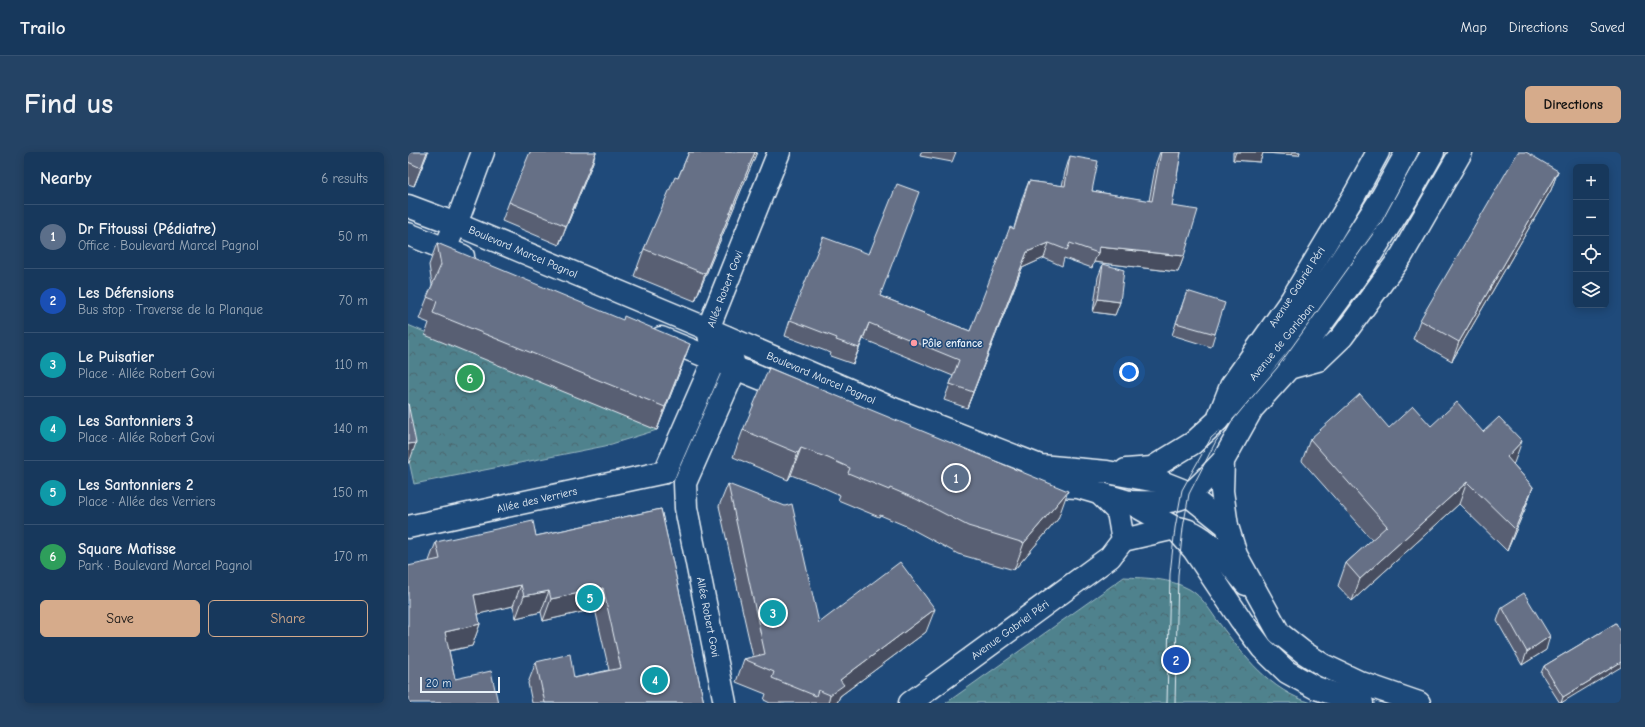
<!DOCTYPE html>
<html lang="en">
<head>
<meta charset="utf-8">
<style>
  :root { --surface:#17385c; --page:#244365; --text:#f1f3f6; --muted:#9eacbb; --line:#365272; --accent:#d6ab8b }
  body { margin:0; font-family:"Comic Neue",sans-serif; background:var(--page); color:var(--text) }
  .controls { position:absolute; right:12px; top:12px; display:grid; overflow:hidden; border-radius:6px; box-shadow:0 2px 10px #0003 }
  .controls button { width:36px; height:36px; display:grid; place-items:center; padding:0; border:0; border-bottom:1px solid var(--line); background:var(--surface); color:var(--text); font:20px sans-serif }
  .scale { position:absolute; left:12px; bottom:10px; width:80px; box-sizing:border-box; padding-left:4px; border:2px solid #e8f1f8; border-top:0; font-size:11px; line-height:14px; white-space:nowrap; color:#e8f1f8; -webkit-text-stroke:3px #1f4a7a; paint-order:stroke }
  .you { position:absolute; left:721px; top:220px; width:14px; height:14px; margin:-10px; border:3px solid #fff; border-radius:50%; background:#1a73e8; box-shadow:0 0 0 6px #1a73e833 }
  .badge { display:grid; place-items:center; width:26px; height:26px; border-radius:50%; background:var(--accent); color:#fff; font-size:13px; font-weight:700 }
  .pin { position:absolute; translate:-50% -50%; border:2px solid #fff; box-shadow:0 1px 4px #0006 }
  .list { margin:0; padding:0; list-style:none }
  h2 { display:flex; justify-content:space-between; align-items:center; height:52px; margin:0; padding:0 16px; font-size:17px }
  h2 small { font-size:13px; font-weight:400; color:var(--muted) }
  .list li { display:grid; grid-template-columns:26px 1fr auto; gap:12px; align-items:center; box-sizing:border-box; height:64px; padding:0 16px; border-top:1px solid var(--line) }
  .list b { display:block; font-size:15px; white-space:nowrap }
  .list p { margin:0; font-size:13px; white-space:nowrap; color:var(--muted) }
  .list em { font-size:13px; font-style:normal; color:var(--muted) }
  .actions { display:flex; gap:8px; padding:12px 16px }
  .actions a { flex:1; padding:9px 0; border:1px solid var(--accent); border-radius:6px; text-align:center; font-size:14px; color:var(--accent) }
  .actions .main { background:var(--accent); color:#111 }
  .icon { flex:none; width:22px; height:22px; fill:none; stroke:currentColor; stroke-width:2; stroke-linecap:round; stroke-linejoin:round }
  .map { position:relative; flex:none; width:1213px; height:551px; overflow:hidden; border-radius:6px }
  header { display:flex; align-items:center; gap:24px; box-sizing:border-box; height:56px; padding:0 20px; background:var(--surface); border-bottom:1px solid var(--line) }
  header strong { font-size:19px }
  nav { display:flex; gap:22px; margin-inline-start:auto; font-size:14px }
  .intro { display:flex; align-items:center; justify-content:space-between; box-sizing:border-box; height:96px; padding:0 24px }
  h1 { margin:0; font-size:28px }
  .button { padding:10px 18px; border-radius:6px; background:var(--accent); color:#111; font-size:14px; font-weight:700 }
  main { display:flex; gap:24px; padding:0 24px }
  aside { flex:1; background:var(--surface); border-radius:6px; box-shadow:0 2px 10px #0003 }
  .map>svg:first-child { display:block }
  .forest { fill:url(#forest-crowns); stroke:#9cbac2 }
  .lines { fill:none; stroke-linecap:round; stroke-linejoin:round }
  .street-casing { stroke:#e8f1f8; stroke-width:25 }
  .secondary-casing { stroke:#e8f1f8; stroke-width:25 }
  .street { stroke:#1f4a7a; stroke-width:22 }
  .secondary { stroke:#1f4a7a; stroke-width:22 }
  .tram { stroke:#e8f1f8; stroke-width:1 }
  .wall { fill:#585f73; stroke:#e8f1f8 }
  .shaded-wall { fill:#474e5e; stroke:#e8f1f8 }
  .building { fill:#666f86; stroke:#e8f1f8 }
  .poi-dot { fill:#ff9aa2; stroke:#1f4a7a; stroke-width:1.5 }
  .labels { text-anchor:middle; dominant-baseline:central; stroke-width:3; stroke-linejoin:round; paint-order:stroke }
  .street-label { font-size:11px; fill:#e8f1f8; stroke:#1f4a7a }
  .poi-label { font-size:11px; font-weight:bold; fill:#e8f1f8; stroke:#1f4a7a; text-anchor:start }
</style>
</head>
<body>
<header>
<strong>Trailo</strong>
<nav><a>Map</a><a>Directions</a><a>Saved</a></nav>
</header>
<div class="intro"><h1>Find us</h1><a class="button">Directions</a></div>
<main>
<aside>
<h2>Nearby<small>6 results</small></h2>
<ul class="list">
<li><span class="badge" style="background:#5c6f8a">1</span><div><b>Dr Fitoussi (Pédiatre)</b><p>Office · Boulevard Marcel Pagnol</p></div><em>50 m</em></li>
<li><span class="badge" style="background:#1a4fb4">2</span><div><b>Les Défensions</b><p>Bus stop · Traverse de la Planque</p></div><em>70 m</em></li>
<li><span class="badge" style="background:#0f9aa8">3</span><div><b>Le Puisatier</b><p>Place · Allée Robert Govi</p></div><em>110 m</em></li>
<li><span class="badge" style="background:#0f9aa8">4</span><div><b>Les Santonniers 3</b><p>Place · Allée Robert Govi</p></div><em>140 m</em></li>
<li><span class="badge" style="background:#0f9aa8">5</span><div><b>Les Santonniers 2</b><p>Place · Allée des Verriers</p></div><em>150 m</em></li>
<li><span class="badge" style="background:#2e9e5b">6</span><div><b>Square Matisse</b><p>Park · Boulevard Marcel Pagnol</p></div><em>170 m</em></li>
</ul>
<div class="actions"><a class="main">Save</a><a>Share</a></div>
</aside>
<div class="map">
<svg width="1213" height="551" viewBox="0 0 1213 551">
  <defs>
    <pattern id="forest-crowns" width="20" height="18" patternUnits="userSpaceOnUse"><rect width="20" height="18" fill="#4f828d"/><path d="M2 6a3 3 0 1 1 6 0M12 15a3 3 0 1 1 6 0" fill="none" stroke="#4b686f"/></pattern>
  </defs>
  <rect width="100%" height="100%" fill="#1f4a7a"/>
  <filter id="ink" filterUnits="userSpaceOnUse"><feTurbulence type="fractalNoise" baseFrequency=".025" numOctaves="2"/><feDisplacementMap in="SourceGraphic" scale="8" xChannelSelector="R" yChannelSelector="G"/><feConvolveMatrix kernelMatrix="1 2 1 2 8 2 1 2 1" color-interpolation-filters="sRGB"/></filter>
  <g filter="url(#ink)">
    <!-- forest -->
    <g class="forest">
      <polygon points="0,173 249,278 197,294 6,332 0,304"/>
      <path d="M716 425C738 426 761 426 781 437 794 444 803 460 811 471 836 504 862 539 904 551H538Z"/>
    </g>
    <g class="lines">
      <defs>
        <g id="street">
          <polyline points="37,97 53,59 75,0"/>
          <polyline points="881,216 910,208 934,185 994,103 1053,0"/>
          <polyline points="812,262 823,234 884,147 947,42 970,0"/>
          <polyline points="257,320 306,208 300,177 371,0"/>
          <polyline points="0,375 257,320"/>
          <path d="M715 388 767 376C794 376 822 412 838 432"/>
          <polyline points="317,551 278,356 277,331 327,217 318,185"/>
          <polyline points="502,551 702,405 715,388 710,360 692,342"/>
        </g>
        <g id="secondary">
          <polyline points="0,54 48,72 300,177 488,258 632,314 699,320 754,330 774,338 819,374 828,403 871,481 895,500 915,513 953,531 1011,551"/>
          <polyline points="0,82 55,104"/>
          <polyline points="253,186 384,239"/>
          <polyline points="718,318 744,316 785,291 809,269 908,147 974,45 999,0"/>
          <polyline points="618,330 631,333 670,335 721,350 767,376 786,398 833,468 854,496 879,520 908,536 954,551"/>
          <path d="M722 350C741 350 764 353 781 342 791 336 806 318 815 309"/>
          <polyline points="819,374 814,339 815,309 844,257 881,216 955,115 999,46 1025,0"/>
        </g>
      </defs>
      <!-- street casing -->
      <use href="#street" class="street-casing"/>
      <!-- secondary casing -->
      <use href="#secondary" class="secondary-casing"/>
      <!-- street -->
      <use href="#street" class="street"/>
      <!-- secondary -->
      <use href="#secondary" class="secondary"/>
      <!-- tram -->
      <g class="tram">
        <polyline points="759,551 762,422 767,376 774,338 803,286 811,279"/>
        <polyline points="767,551 770,423 775,376 781,342 808,289 834,257 869,216 974,69 1011,0"/>
      </g>
    </g>
    <!-- wall -->
    <g class="wall">
      <polygon points="0,0 19,3 6,34 0,32"/>
      <polygon points="281,0 349,0 287,149 226,124 236,97 270,26"/>
      <polygon points="513,0 548,0 544,10 512,4"/>
      <polygon points="752,0 773,0 764,54 776,104 770,120 686,110 684,116 656,106 654,114 636,106 614,116 559,256 536,248 545,224 455,187 445,212 422,204 423,201 377,184 382,168 472,144 562,179 606,76 615,44 621,29 654,34 657,20 662,4 684,39 741,49 748,11"/>
      <polygon points="825,0 892,0 891,3 855,1 852,10 825,8"/>
      <polygon points="185,10 151,93 94,69 101,50"/>
      <polygon points="1150,19 1143,38 1044,209 1005,187 1012,168"/>
      <polygon points="29,91 274,214 249,278 17,183 21,171 11,167 24,133 21,113"/>
      <polygon points="695,112 712,150 707,163 685,160 690,125"/>
      <polygon points="779,139 807,182 803,195 764,183"/>
      <polygon points="1023,274 1075,280 1106,311 1105,312 1125,335 1117,357 1099,399 1051,352 944,449 930,434 938,411 964,388 894,309 902,287 981,276"/>
      <polygon points="335,278 650,367 606,418 550,402 498,374 472,363 471,365 430,348 432,343 410,333 383,323 380,328 325,305"/>
      <polygon points="320,332 411,471 518,480 432,544 429,551 362,551 356,548 358,542 328,530 336,507 345,505 311,354"/>
      <polygon points="253,357 296,551 124,551 120,531 128,510 166,526 201,518 187,457 135,469 133,460 108,466 105,454 70,462 72,472 64,494 41,499 47,527 0,551 21,409 28,390 128,384"/>
      <polygon points="1094,455 1138,498 1114,513 1089,469"/>
      <polygon points="1208,471 1154,551 1152,551 1133,521 1136,514"/>
    </g>
    <!-- shaded-wall -->
    <g class="shaded-wall">
      <polygon points="19,0 20,0 19,3 6,34"/>
      <polygon points="188,0 185,10 151,93 158,74"/>
      <polygon points="347,0 349,0 287,149 297,122"/>
      <polygon points="828,0 892,0 891,3 855,1 852,10 825,8"/>
      <polygon points="1150,19 1143,38 1044,209 1051,190"/>
      <polygon points="641,91 636,106 614,116 559,256 619,100"/>
      <polygon points="691,95 776,104 770,120 686,110 690,101"/>
      <polygon points="690,147 712,150 707,163 685,160"/>
      <polygon points="461,171 455,187 445,212 451,196"/>
      <polygon points="282,192 274,214 249,278 257,255"/>
      <polygon points="1114,289 1106,311 1091,327 1099,305"/>
      <polygon points="8,291 1,311 0,311 0,292"/>
      <polygon points="393,296 383,323 380,328 390,301"/>
      <polygon points="1059,330 1051,352 944,449 952,427"/>
      <polygon points="1125,335 1117,357 1099,399 1107,377"/>
      <polygon points="660,339 650,367 606,418 616,391"/>
      <polygon points="113,433 105,454 58,465 66,443"/>
      <polygon points="195,436 187,457 135,469 143,447"/>
      <polygon points="141,439 133,460 108,466 116,444"/>
      <polygon points="527,457 518,480 432,544 429,551 420,551 422,543 432,528"/>
      <polygon points="72,472 64,494 29,501 37,480"/>
      <polygon points="1142,484 1138,498 1114,513 1119,500"/>
      <polygon points="1213,510 1213,515 1153,551 1155,545"/>
    </g>
    <!-- building -->
    <g class="building">
      <polygon points="0,0 19,0 13,16 0,10"/>
      <polygon points="122,0 188,0 158,74 101,50"/>
      <polygon points="281,0 347,0 297,122 236,97 267,25 270,26"/>
      <polygon points="753,0 773,0 764,54 790,58 776,104 691,95 690,101 662,91 659,98 641,91 619,100 565,240 542,232 551,208 461,171 451,196 428,188 429,186 382,168 415,85 461,102 489,32 511,40 472,144 562,179 602,75 606,77 621,29 657,34 662,4 690,9 684,39 744,49"/>
      <polygon points="1110,0 1118,0 1150,19 1051,190 1012,168"/>
      <polygon points="29,91 215,168 216,164 282,192 257,255 25,161 29,149 19,145 33,113"/>
      <polygon points="695,112 716,118 712,150 690,147"/>
      <polygon points="779,139 817,151 807,182 768,171"/>
      <polygon points="361,216 660,339 616,391 560,374 508,347 482,336 481,338 440,321 442,316 420,306 393,296 390,301 335,278"/>
      <polygon points="952,242 981,276 1005,254 1023,274 1049,250 1075,280 1091,265 1114,289 1099,305 1125,335 1107,377 1059,330 952,427 938,411 979,374 902,287"/>
      <polygon points="0,251 8,291 0,292"/>
      <polygon points="320,332 377,354 384,352 411,471 492,410 527,457 432,528 436,533 422,543 410,538 408,544 364,526 366,520 336,507 357,502"/>
      <polygon points="253,357 296,551 137,551 128,510 162,502 166,526 213,516 195,436 143,447 141,439 116,444 113,433 66,443 72,472 37,480 47,527 83,519 90,551 0,551 0,414 32,407 28,390 125,369 128,384"/>
      <polygon points="1116,441 1142,484 1119,500 1094,455"/>
      <polygon points="1208,471 1213,480 1213,510 1155,545 1136,514"/>
    </g>
  </g>
  <!-- markers -->
  <circle class="poi-dot" cx="506" cy="191" r="4"/>
  <g class="labels">
    <!-- street labels -->
    <g class="street-label">
      <text transform="translate(115 100) rotate(23)">Boulevard Marcel Pagnol</text>
      <text transform="translate(889 135) rotate(-57)">Avenue Gabriel Péri</text>
      <text transform="translate(317 137) rotate(-69)">Allée Robert Govi</text>
      <text transform="translate(874 190) rotate(-51)">Avenue de Garlaban</text>
      <text transform="translate(413 226) rotate(23)">Boulevard Marcel Pagnol</text>
      <text transform="translate(129 348) rotate(-13)">Allée des Verriers</text>
      <text transform="translate(300 465) rotate(79)">Allée Robert Govi</text>
      <text transform="translate(602 478) rotate(-36)">Avenue Gabriel Péri</text>
    </g>
    <!-- poi labels -->
    <g class="poi-label">
      <text x="514" y="191">Pôle enfance</text>
    </g>
  </g>
</svg>
<div class="controls">
<button>+</button>
<button>−</button>
<button><svg class="icon" aria-label="locate" viewBox="0 0 24 24"><circle cx="12" cy="12" r="6"/><path d="M12 2v4M12 18v4M2 12h4M18 12h4"/></svg></button>
<button><svg class="icon" aria-label="layers" viewBox="0 0 24 24"><path d="M12 4l9 5-9 5-9-5zM3 14l9 5 9-5"/></svg></button>
</div>
<div class="scale">20 m</div>
<div class="you"></div>
<div class="pin badge" style="left:548px;top:326px;background:#5c6f8a">1</div>
<div class="pin badge" style="left:768px;top:508px;background:#1a4fb4">2</div>
<div class="pin badge" style="left:365px;top:461px;background:#0f9aa8">3</div>
<div class="pin badge" style="left:247px;top:528px;background:#0f9aa8">4</div>
<div class="pin badge" style="left:182px;top:446px;background:#0f9aa8">5</div>
<div class="pin badge" style="left:62px;top:226px;background:#2e9e5b">6</div>
</div>
</main>
</body>
</html>
